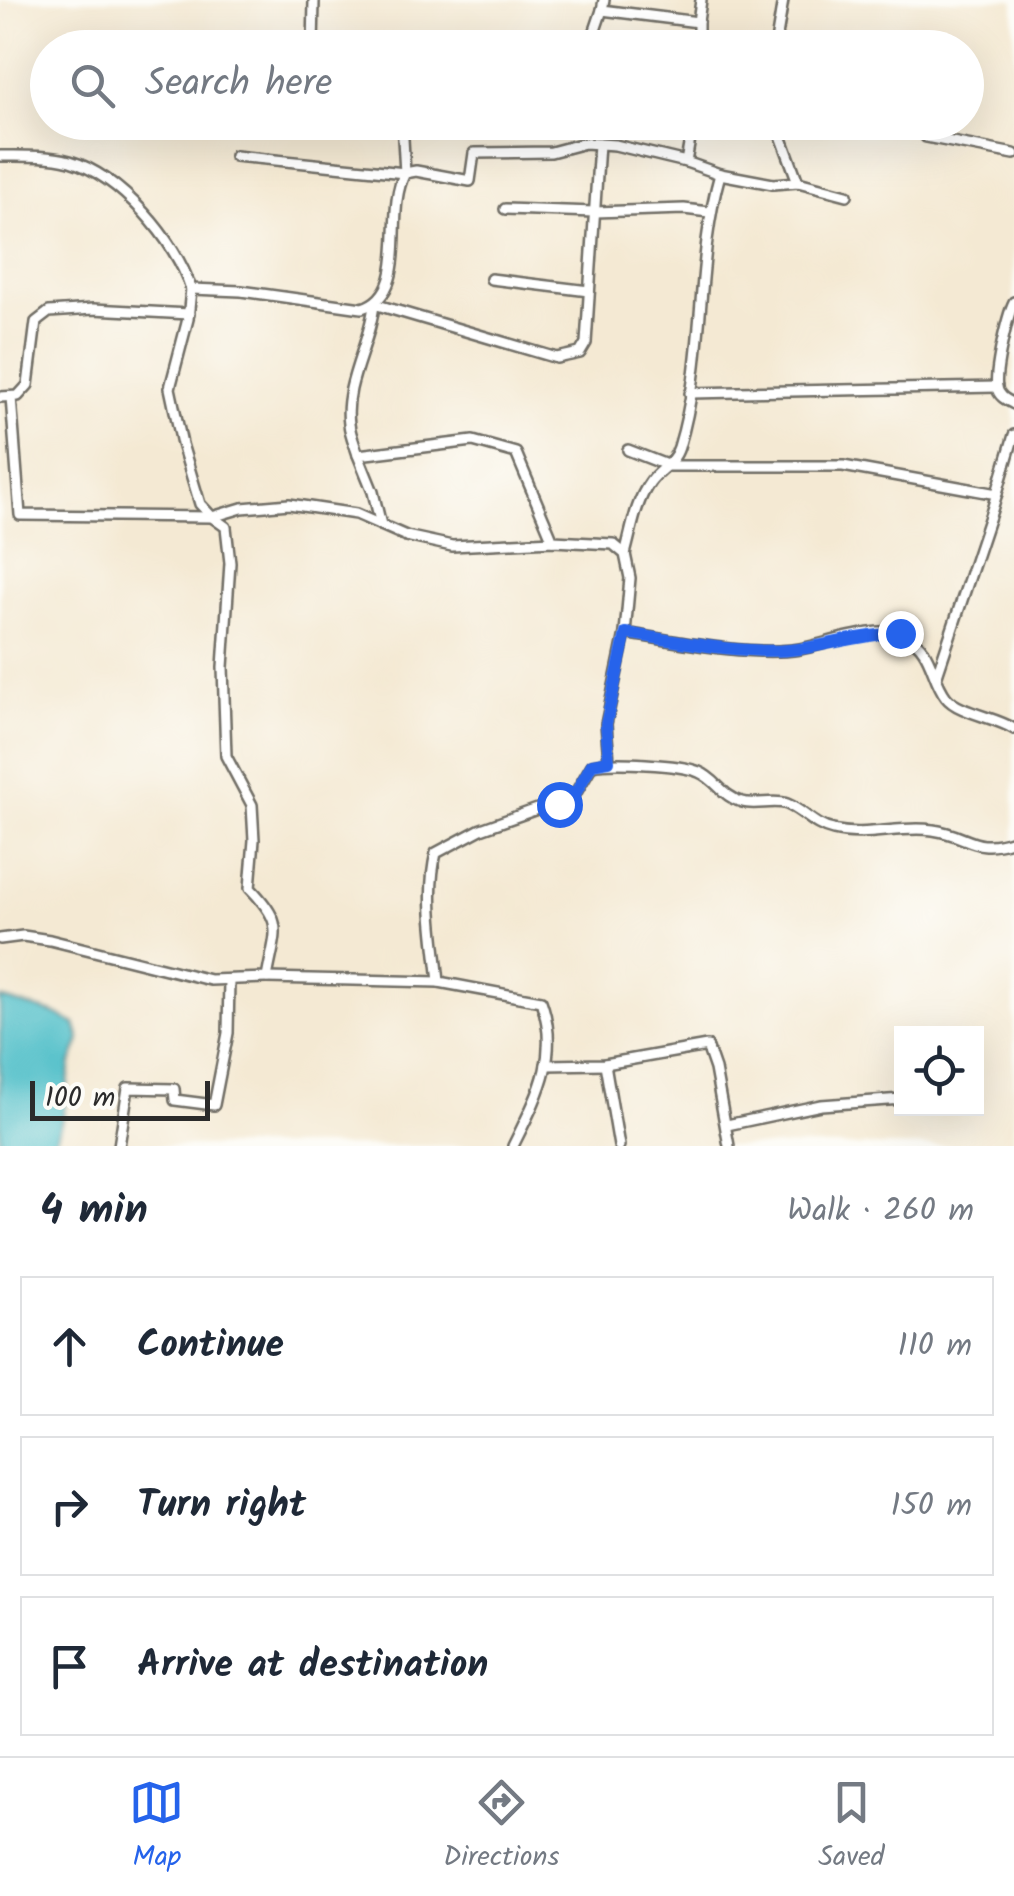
<!DOCTYPE html>
<html lang="en">
<head>
<meta charset="utf-8">
<style>
  :root { --surface:#fff; --page:#f6f6f7; --text:#1f2937; --muted:#747a83; --line:#e0e1e3; --accent:#2563eb }
  body { margin:0; font-family:Kalam,sans-serif; background:var(--page); color:var(--text) }
  .controls { position:absolute; right:30px; bottom:30px; display:grid; overflow:hidden; border-radius:0px; box-shadow:0 10px 40px #0002 }
  .controls button { width:90px; height:90px; display:grid; place-items:center; padding:0; border:0; border-bottom:2px solid var(--line); background:var(--surface); color:var(--text); font:50px sans-serif }
  .scale { position:absolute; left:30px; bottom:25px; width:180px; box-sizing:border-box; padding-left:10px; border:5px solid #2b2b2b; border-top:0; font-size:28px; line-height:35px; white-space:nowrap; color:#2b2b2b; -webkit-text-stroke:8px #fdfcf7; paint-order:stroke }
  .stop { position:absolute; width:30px; height:30px; margin:-22px; border:8px solid #2563eb; border-radius:50%; background:#fff }
  .stop.end { background:#2563eb; border-color:#fff; box-shadow:0 2px 10px #0008 }
  .list { margin:0; padding:0; list-style:none }
  h2 { display:flex; justify-content:space-between; align-items:center; height:130px; margin:0; padding:0 40px; font-size:42px }
  h2 small { font-size:32px; font-weight:400; color:var(--muted) }
  .list li { display:grid; grid-template-columns:65px 1fr auto; gap:30px; align-items:center; box-sizing:border-box; height:140px; margin:0 20px 20px; padding:0 20px; border:2px solid var(--line); border-radius:0px }
  .list b { display:block; font-size:38px; white-space:nowrap }
  .list em { font-size:32px; font-style:normal; color:var(--muted) }
  .icon { flex:none; width:55px; height:55px; fill:none; stroke:currentColor; stroke-width:2; stroke-linecap:round; stroke-linejoin:round }
  .map { position:relative; flex:none; width:1014px; height:1146px; overflow:hidden }
  .search { position:absolute; background:var(--surface); box-shadow:0 10px 40px #0002; left:30px; right:30px; top:30px; height:110px; display:flex; align-items:center; gap:25px; box-sizing:border-box; padding:0 35px; border-radius:55px; color:var(--muted); font-size:38px }
  .sheet { height:610px; background:var(--surface) }
  nav { display:flex; justify-content:space-around; align-items:center; box-sizing:border-box; height:140px; border-top:2px solid var(--line); background:var(--surface); font-size:28px; color:var(--muted) }
  nav a { display:grid; justify-items:center; gap:5px }
  nav .on { color:var(--accent) }
  .map>svg:first-child { display:block }
  .water { fill:#51bfc9; stroke:#3e757a; stroke-width:2.5 }
  .lines { fill:none; stroke-linecap:round; stroke-linejoin:round }
  .minor-casing { stroke:#716e66; stroke-width:14 }
  .minor { stroke:#fff; stroke-width:9 }
  .route { stroke:#2563eb; stroke-width:12 }
</style>
</head>
<body>
<div class="map">
<svg width="1014" height="1146" viewBox="0 0 1014 1146">
  <rect width="100%" height="100%" fill="#fdfcf7"/>
  <filter id="ink" filterUnits="userSpaceOnUse"><feTurbulence type="fractalNoise" baseFrequency=".01" numOctaves="2"/><feDisplacementMap in="SourceGraphic" scale="20" xChannelSelector="R" yChannelSelector="G"/><feConvolveMatrix kernelMatrix="1 2 1 2 8 2 1 2 1" color-interpolation-filters="sRGB"/></filter>
  <filter id="wash" filterUnits="userSpaceOnUse"><feTurbulence type="fractalNoise" baseFrequency=".0048" numOctaves="4" result="noise"/><feDisplacementMap in="SourceGraphic" scale="40" xChannelSelector="R" yChannelSelector="G"/><feGaussianBlur stdDeviation="2.25" result="paint"/><feColorMatrix in="noise" values="0 0 0 0 0 0 0 0 0 0 0 0 0 0 0 0 0 1.4 0 .05"/><feComposite in="paint" operator="in"/></filter>
  <g filter="url(#wash)">
    <rect width="100%" height="100%" fill="#f4e9d3"/>
    <!-- water -->
    <polygon class="water" points="0,998 53,1013 75,1024 80,1040 71,1063 63,1116 55,1141 35,1146 0,1146"/>
  </g>
  <g filter="url(#ink)">
    <g class="lines">
      <defs>
        <g id="minor">
          <polyline points="604,0 602,10 698,22 701,0"/>
          <polyline points="313,48 314,0"/>
          <polyline points="589,48 602,10"/>
          <polyline points="698,48 698,22"/>
          <polyline points="775,48 783,0"/>
          <polyline points="776,122 798,182"/>
          <polyline points="926,137 1014,154"/>
          <path d="M0 156C23 156 48 155 70 161 120 176 176 240 191 289L241 291 362 308C413 293 383 212 405 173L416 171 470 181 474 153 551 152 585 143 615 145 686 162 693 122"/>
          <polyline points="235,156 405,173 402,122"/>
          <polyline points="686,162 720,174 773,184 798,182 847,195"/>
          <polyline points="505,209 595,212 684,209 709,212"/>
          <polyline points="491,279 589,291"/>
          <polyline points="191,289 188,319 170,388 182,444 200,504 212,517 242,508 289,504 356,514 406,536 452,546 553,541 613,544 625,554 630,578 625,633"/>
          <path d="M1014 302C1007 316 994 373 997 388 999 397 1007 400 1014 404"/>
          <polyline points="690,393 997,387"/>
          <polyline points="0,397 18,396 28,385 36,322 49,312 93,309 189,314"/>
          <polyline points="628,450 669,466 843,466 997,494"/>
          <path d="M358 455C355 445 350 434 349 424 343 385 371 342 374 304L557 358 580 353 586 343 599 144"/>
          <polyline points="381,525 373,492 358,455 473,441 516,453 553,541"/>
          <path d="M625 554C632 529 635 503 650 482 659 469 674 464 679 447 706 359 695 263 720 174"/>
          <polyline points="937,675 992,510 1014,435"/>
          <path d="M609 761 606 724 625 633C674 641 753 657 800 649 827 644 879 624 905 635 933 648 930 676 946 697 958 713 996 717 1014 729"/>
          <path d="M0 939 23 936 50 940 210 980 267 978C275 931 286 925 250 888L254 840 252 805 226 756 223 667 230 563 226 527 212 517 20 515 11 397"/>
          <polyline points="267,978 439,982"/>
          <polyline points="605,1064 619,1146"/>
          <polyline points="546,1065 605,1064 707,1046 715,1069 729,1146"/>
          <polyline points="727,1125 821,1105 902,1099"/>
          <polyline points="119,1146 128,1088 174,1089 175,1100 214,1105 228,1033 229,980"/>
          <path d="M513 1146C537 1097 561 1056 541 1001L439 982C435 940 426 894 436 853L481 829 574 796 592 765C612 761 680 764 699 772 716 779 723 797 742 802 756 806 775 799 787 804 804 811 814 826 833 830 866 838 901 825 933 830 970 835 973 854 1014 840"/>
        </g>
      </defs>
      <!-- minor casing -->
      <use href="#minor" class="minor-casing"/>
      <!-- minor -->
      <use href="#minor" class="minor"/>
    </g>
  </g>
  <g class="lines" filter="url(#ink)">
    <!-- route -->
    <path class="route" d="M559 804 574 796 592 764 609 761 606 724 626 633C675 641 750 656 799 649 833 644 865 634 900 633"/>
  </g>
</svg>
<div class="controls">
<button><svg class="icon" aria-label="locate" viewBox="0 0 24 24"><circle cx="12" cy="12" r="6"/><path d="M12 2v4M12 18v4M2 12h4M18 12h4"/></svg></button>
</div>
<div class="scale">100 m</div>
<div class="stop" style="left:559px;top:804px"></div>
<div class="stop end" style="left:900px;top:633px"></div>
<div class="search"><svg class="icon" aria-label="search" viewBox="0 0 24 24"><circle cx="10" cy="10" r="6"/><path d="M15 15l6 6"/></svg>Search here</div>
</div>
<section class="sheet">
<h2>4 min<small>Walk · 260 m</small></h2>
<ul class="list">
<li><svg class="icon" aria-label="ahead" viewBox="0 0 24 24"><path d="M12 20V5M6 11l6-6 6 6"/></svg><div><b>Continue</b></div><em>110 m</em></li>
<li><svg class="icon" aria-label="right" viewBox="0 0 24 24"><path d="M7 20v-9h11M14 6l5 5-5 5"/></svg><div><b>Turn right</b></div><em>150 m</em></li>
<li><svg class="icon" aria-label="arrive" viewBox="0 0 24 24"><path d="M6 21V4h12l-3 4 3 4H6"/></svg><div><b>Arrive at destination</b></div></li>
</ul>
</section>
<nav>
<a class="on"><svg class="icon" aria-label="map" viewBox="0 0 24 24"><path d="M3 6l6-2 6 2 6-2v14l-6 2-6-2-6 2zM9 4v14M15 6v14"/></svg>Map</a>
<a><svg class="icon" aria-label="directions" viewBox="0 0 24 24"><path d="M12 3l9 9-9 9-9-9zM9 14v-3h6M13 9l2 2-2 2"/></svg>Directions</a>
<a><svg class="icon" aria-label="saved" viewBox="0 0 24 24"><path d="M7 4h10v16l-5-4-5 4z"/></svg>Saved</a>
</nav>
</body>
</html>
